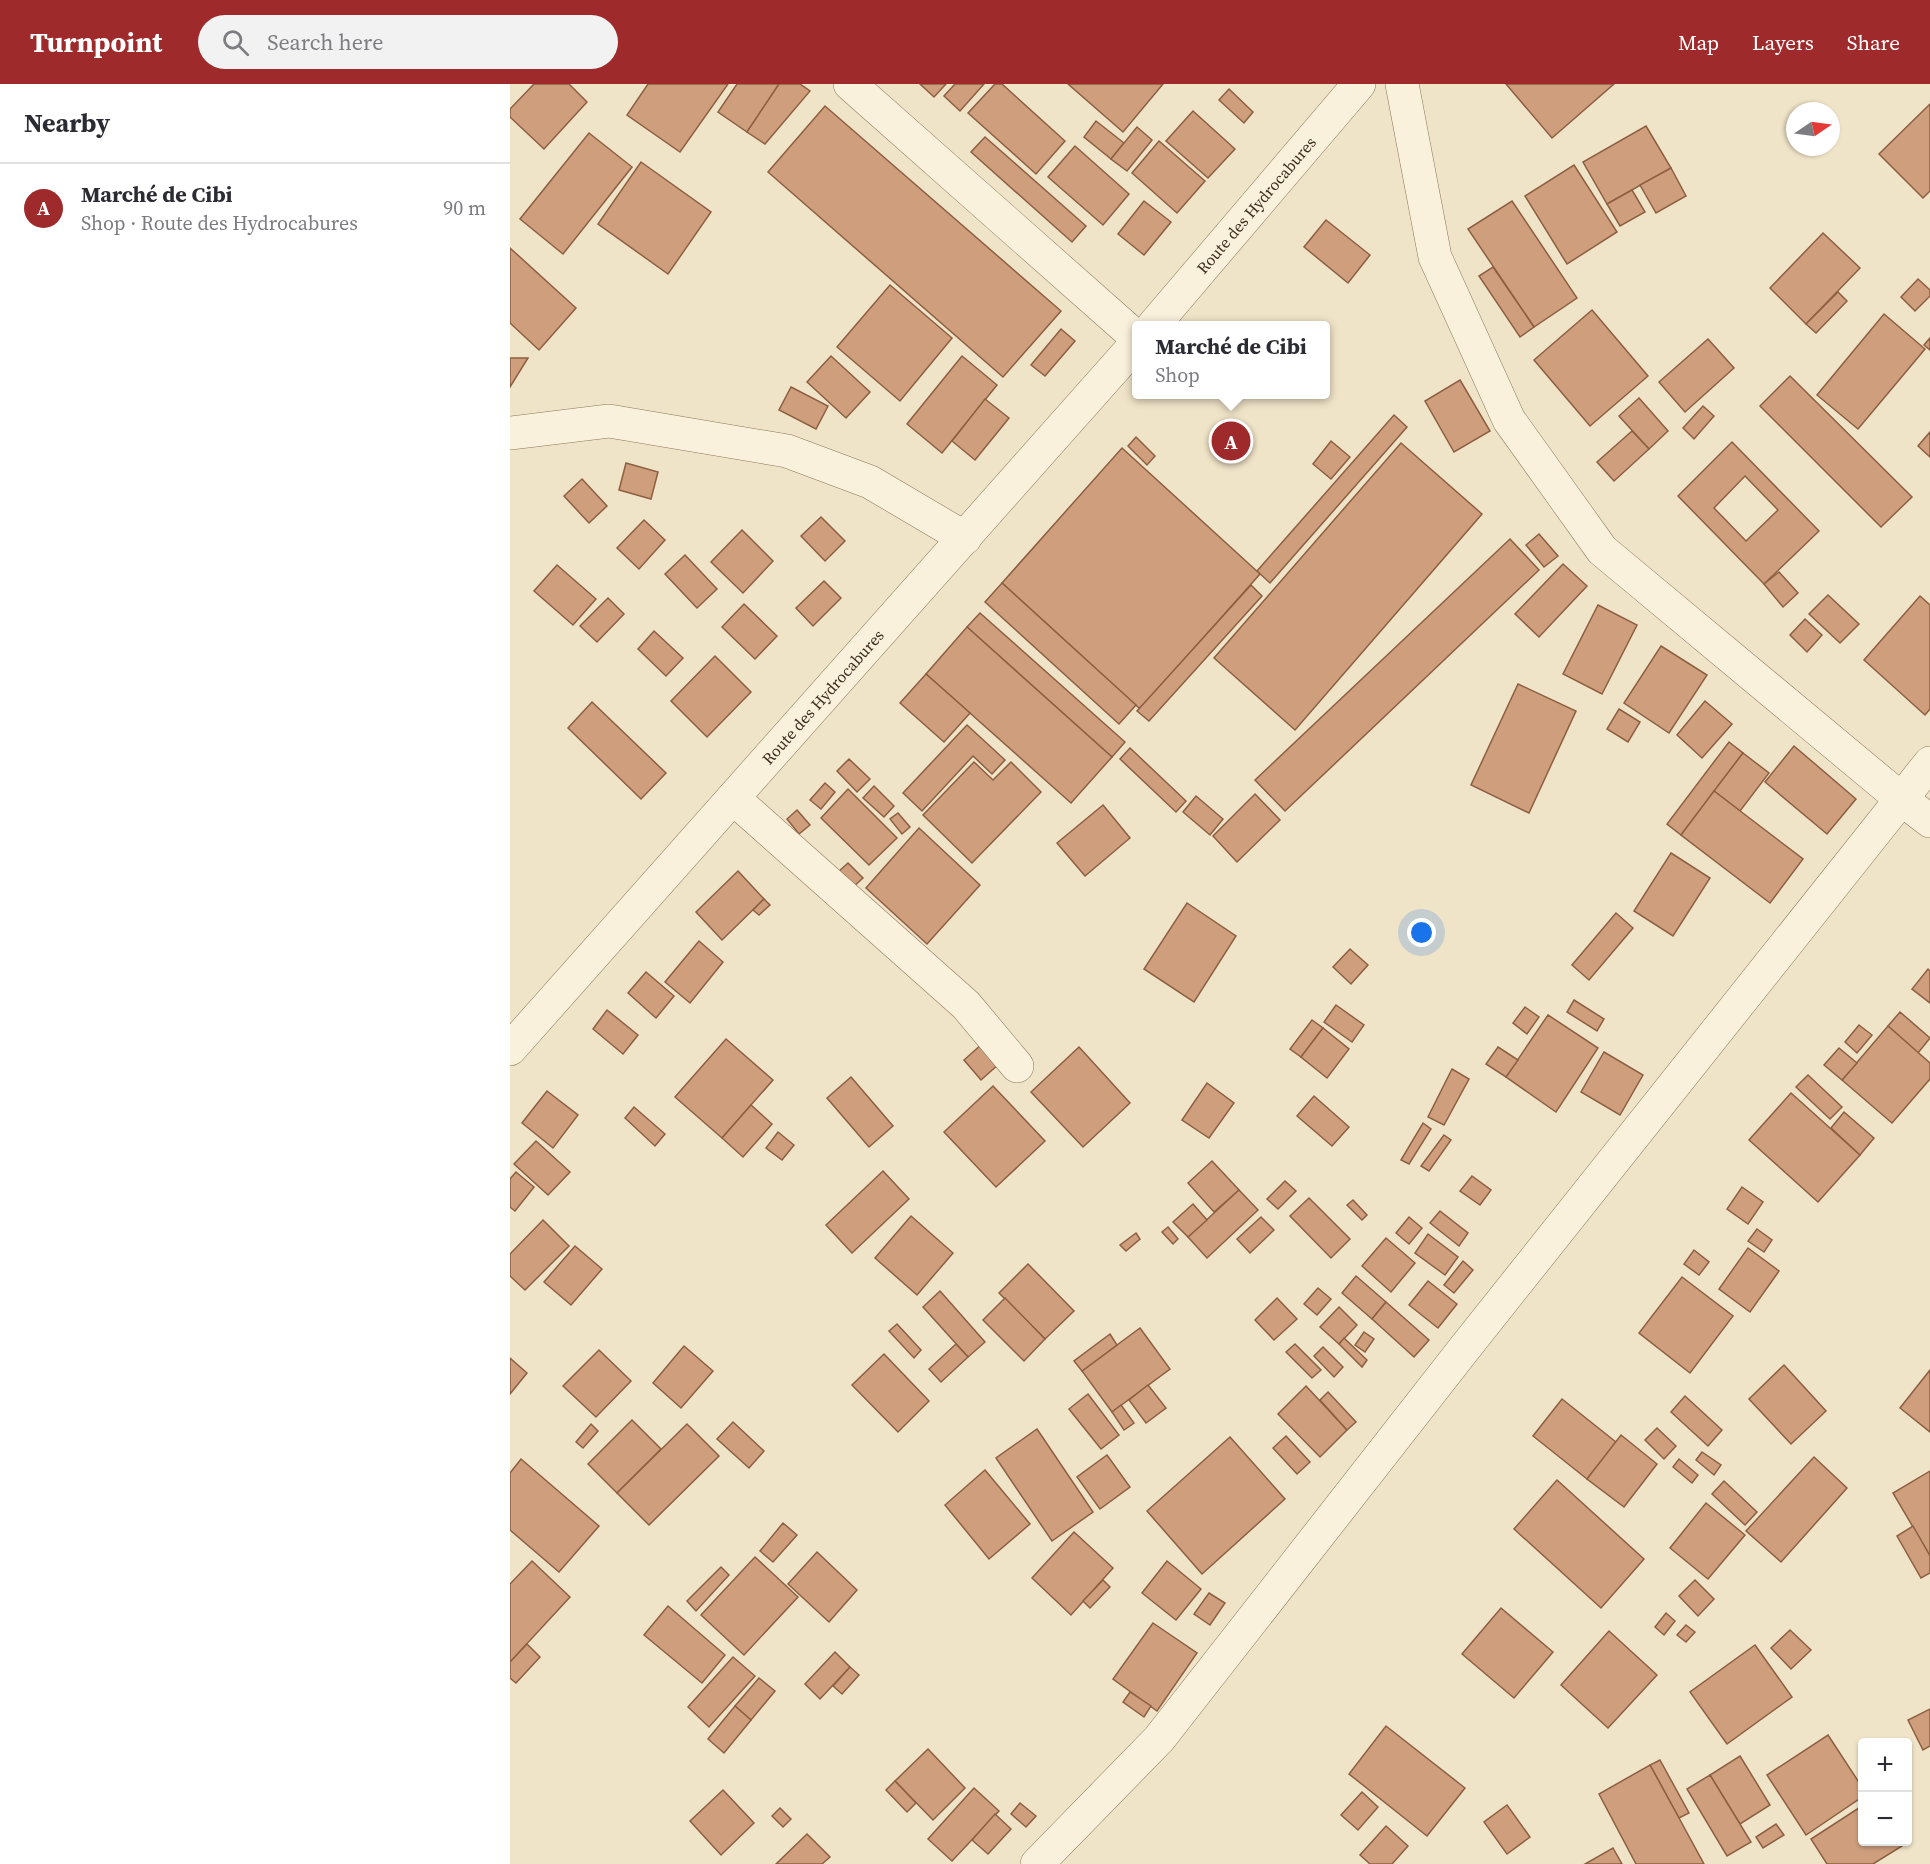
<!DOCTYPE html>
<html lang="en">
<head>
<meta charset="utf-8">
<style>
  :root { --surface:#fff; --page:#f2f2f3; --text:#2b2b33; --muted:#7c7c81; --line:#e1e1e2; --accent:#9e2a2b }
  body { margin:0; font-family:"Source Serif 4",serif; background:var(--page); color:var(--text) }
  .controls { position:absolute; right:18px; bottom:18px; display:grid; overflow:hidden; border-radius:6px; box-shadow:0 2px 4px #0004 }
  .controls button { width:54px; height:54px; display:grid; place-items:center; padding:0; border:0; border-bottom:2px solid var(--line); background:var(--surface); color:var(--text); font:30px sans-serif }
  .compass { position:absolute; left:1276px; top:18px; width:54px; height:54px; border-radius:50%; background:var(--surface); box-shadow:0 2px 4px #0004; rotate:77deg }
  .you { position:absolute; left:912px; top:849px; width:21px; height:21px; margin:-15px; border:4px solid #fff; border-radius:50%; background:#1a73e8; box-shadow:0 0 0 9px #1a73e833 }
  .badge { display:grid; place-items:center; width:39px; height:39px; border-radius:50%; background:var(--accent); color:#fff; font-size:20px; font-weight:700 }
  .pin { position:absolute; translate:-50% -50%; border:3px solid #fff; box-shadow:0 2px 6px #0006 }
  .popup { position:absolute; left:622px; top:237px; width:198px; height:78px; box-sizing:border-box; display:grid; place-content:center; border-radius:6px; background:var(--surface); filter:drop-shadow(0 2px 4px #0005); font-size:20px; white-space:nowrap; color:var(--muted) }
  .popup b { font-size:22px; color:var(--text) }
  .popup::after { content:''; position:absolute; left:50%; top:100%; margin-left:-12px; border:12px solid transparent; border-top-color:var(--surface) }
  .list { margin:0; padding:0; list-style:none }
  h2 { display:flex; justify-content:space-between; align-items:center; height:78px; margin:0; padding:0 24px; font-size:26px }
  h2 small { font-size:20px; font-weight:400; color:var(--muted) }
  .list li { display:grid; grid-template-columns:39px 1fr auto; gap:18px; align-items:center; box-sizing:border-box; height:90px; padding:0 24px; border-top:2px solid var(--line) }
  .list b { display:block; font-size:22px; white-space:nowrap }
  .list p { margin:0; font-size:20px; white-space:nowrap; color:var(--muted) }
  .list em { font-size:20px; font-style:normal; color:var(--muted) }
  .icon { flex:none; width:33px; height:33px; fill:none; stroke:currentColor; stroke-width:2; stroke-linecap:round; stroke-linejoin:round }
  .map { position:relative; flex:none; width:1420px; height:1780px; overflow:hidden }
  header { display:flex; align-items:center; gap:36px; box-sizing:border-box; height:84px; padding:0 30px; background:var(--accent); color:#fff }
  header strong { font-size:28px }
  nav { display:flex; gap:33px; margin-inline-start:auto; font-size:21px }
  .search { width:420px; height:54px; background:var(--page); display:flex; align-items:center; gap:15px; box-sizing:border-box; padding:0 21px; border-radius:33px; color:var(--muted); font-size:22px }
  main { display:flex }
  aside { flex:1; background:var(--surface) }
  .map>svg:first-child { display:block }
  .building { fill:#cf9f7d; stroke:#8d5f41; stroke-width:1.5; fill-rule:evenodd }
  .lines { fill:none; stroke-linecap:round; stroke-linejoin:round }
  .minor-casing { stroke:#8d765c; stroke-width:34 }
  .minor { stroke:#faf1dc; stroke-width:33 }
  .labels { text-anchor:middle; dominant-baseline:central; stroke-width:4.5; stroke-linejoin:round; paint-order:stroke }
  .street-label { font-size:16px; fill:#3d2e20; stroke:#f7eed8 }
</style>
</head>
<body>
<header>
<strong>Turnpoint</strong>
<div class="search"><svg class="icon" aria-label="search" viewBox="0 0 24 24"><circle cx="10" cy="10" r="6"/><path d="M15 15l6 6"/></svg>Search here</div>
<nav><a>Map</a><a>Layers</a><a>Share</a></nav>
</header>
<main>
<aside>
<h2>Nearby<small></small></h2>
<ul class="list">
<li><span class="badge">A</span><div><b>Marché de Cibi</b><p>Shop · Route des Hydrocabures</p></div><em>90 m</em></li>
</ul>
</aside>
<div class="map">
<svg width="1420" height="1780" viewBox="0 0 1420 1780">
  <rect width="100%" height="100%" fill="#f0e4c8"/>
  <!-- building -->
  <g class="building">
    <polygon points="24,0 59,0 77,18 34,65 0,33 0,25"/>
    <polygon points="138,0 218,0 170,68 117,31"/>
    <polygon points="227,0 269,0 237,48 208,28"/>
    <polygon points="269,0 290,0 300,7 255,60 237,48"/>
    <polygon points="410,0 436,0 424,13"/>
    <polygon points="445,0 474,0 450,27 434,12"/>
    <polygon points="485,0 492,0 555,57 526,90 458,29"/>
    <polygon points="558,0 653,0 613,48"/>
    <polygon points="996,0 1104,0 1042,54"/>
    <polygon points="719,5 743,28 734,39 709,16"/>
    <polygon points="1420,20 1420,107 1413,114 1369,70"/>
    <polygon points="315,22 551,227 493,293 258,88"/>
    <polygon points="683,27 725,65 698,94 656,57"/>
    <polygon points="586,37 614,59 601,75 574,53"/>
    <polygon points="1136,42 1161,84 1097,120 1073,78"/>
    <polygon points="627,43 642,56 617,87 601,75"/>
    <polygon points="79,49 122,83 53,170 10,135"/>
    <polygon points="475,53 576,142 562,158 461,68"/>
    <polygon points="649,57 695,97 667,129 622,89"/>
    <polygon points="565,62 619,110 593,141 538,93"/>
    <polygon points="131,78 201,128 158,190 88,140"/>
    <polygon points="1064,81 1107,148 1057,180 1015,112"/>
    <polygon points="1161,84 1176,112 1146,129 1130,101"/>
    <polygon points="1122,106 1135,128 1110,142 1097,120"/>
    <polygon points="634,117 661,138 634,171 608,150"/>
    <polygon points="1002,117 1067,214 1024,243 958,145"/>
    <polygon points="816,136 860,171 838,199 794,163"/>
    <polygon points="1313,149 1350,184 1296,240 1260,204"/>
    <polygon points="0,164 66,224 29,266 0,239"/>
    <polygon points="983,183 1024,243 1010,253 969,192"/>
    <polygon points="1408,195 1420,206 1420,212 1405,227 1391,213"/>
    <polygon points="380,201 442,254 390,317 327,263"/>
    <polygon points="1328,208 1337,217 1306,249 1296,240"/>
    <polygon points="1082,226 1138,292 1080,342 1024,276"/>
    <polygon points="1374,230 1415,265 1348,345 1307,311"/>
    <polygon points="551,245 565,257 535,292 521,281"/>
    <polygon points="1420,254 1420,266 1414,261"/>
    <polygon points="1198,255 1224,284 1175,328 1149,298"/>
    <polygon points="321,272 360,308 336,334 297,298"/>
    <polygon points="452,272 487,301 432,369 397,340"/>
    <polygon points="0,274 18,274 0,303"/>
    <polygon points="1280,292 1402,413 1371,443 1250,322"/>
    <polygon points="950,296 980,347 944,368 915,317"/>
    <polygon points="281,303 318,322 306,345 269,326"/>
    <polygon points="1129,314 1158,347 1139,365 1109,332"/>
    <polygon points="475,315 499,334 465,376 442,357"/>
    <polygon points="1193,322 1204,332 1184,355 1173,344"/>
    <polygon points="884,331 897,343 760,499 747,487"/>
    <polygon points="1122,347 1139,365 1104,397 1087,378"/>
    <polygon points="1420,348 1420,373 1408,362"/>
    <polygon points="626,353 645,372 637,381 618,362"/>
    <polygon points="821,357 840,373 821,395 803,380"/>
    <path d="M1222 358 1309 447 1254 500 1168 412ZM1235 392 1268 426 1236 457 1204 424Z"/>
    <polygon points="891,359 972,430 785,646 704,574"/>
    <polygon points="612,364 750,490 630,625 492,499"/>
    <polygon points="116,379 148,388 141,415 109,406"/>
    <polygon points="72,395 97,422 79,439 54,412"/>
    <polygon points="311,433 335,457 315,477 291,452"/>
    <polygon points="134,436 155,456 129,485 107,464"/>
    <polygon points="232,446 263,477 233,509 201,478"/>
    <polygon points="1029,450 1048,472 1034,483 1016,461"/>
    <polygon points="1000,455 1029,486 775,727 745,696"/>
    <polygon points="175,471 207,505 187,524 155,490"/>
    <polygon points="1053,480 1077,502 1029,553 1005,530"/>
    <polygon points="47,481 86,515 63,541 24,507"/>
    <polygon points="1269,488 1288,509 1273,523 1254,500"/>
    <polygon points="314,497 331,514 303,542 286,524"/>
    <polygon points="492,499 626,621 609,640 475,518"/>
    <polygon points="741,501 752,512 639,637 627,627"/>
    <polygon points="1318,511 1349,540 1330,559 1299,530"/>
    <polygon points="1410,512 1420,521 1420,625 1415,631 1354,576"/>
    <polygon points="98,514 114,530 87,558 70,542"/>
    <polygon points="234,520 267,552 245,575 212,543"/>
    <polygon points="1088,521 1127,541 1092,610 1053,590"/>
    <polygon points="470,529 615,658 602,673 457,543"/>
    <polygon points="1295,535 1312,551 1297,568 1280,551"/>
    <polygon points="457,543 602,673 561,719 416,590"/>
    <polygon points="144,547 173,574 156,592 128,565"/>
    <polygon points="1151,562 1197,591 1159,649 1114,619"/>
    <polygon points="205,572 241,608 197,653 161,617"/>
    <polygon points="416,590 460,629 434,658 390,619"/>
    <polygon points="1008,600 1066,627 1019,729 961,701"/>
    <polygon points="1195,617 1222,640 1192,674 1167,651"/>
    <polygon points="82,618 156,689 131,715 58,644"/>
    <polygon points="1109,625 1130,638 1118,658 1097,645"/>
    <polygon points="457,641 495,676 482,690 463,672 412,727 393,709"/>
    <polygon points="1219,658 1233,669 1171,751 1157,740"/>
    <polygon points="1284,662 1346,715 1317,750 1255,698"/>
    <polygon points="620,664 676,717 666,728 610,675"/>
    <polygon points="1233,669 1259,689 1230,727 1204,707"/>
    <polygon points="339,675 360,695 347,708 327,687"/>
    <polygon points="464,678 483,696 501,678 531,708 462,779 413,731"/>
    <polygon points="315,699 325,708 311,725 300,716"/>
    <polygon points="364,702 384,722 374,733 353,714"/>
    <polygon points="338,705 387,754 359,781 311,734"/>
    <polygon points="1204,707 1293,775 1260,819 1171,751"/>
    <polygon points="745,710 770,736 727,778 703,752"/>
    <polygon points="686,712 713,735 700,751 673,728"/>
    <polygon points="593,721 620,754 575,792 547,759"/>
    <polygon points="287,726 300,741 289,750 277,735"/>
    <polygon points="388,729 400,743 392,750 380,735"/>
    <polygon points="409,744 470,801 417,860 356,804"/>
    <polygon points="1161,769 1200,794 1163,852 1124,827"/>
    <polygon points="338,779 353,794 342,804 327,789"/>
    <polygon points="228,787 254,815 212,856 186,828"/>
    <polygon points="254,815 260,821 249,831 243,826"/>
    <polygon points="677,819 726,852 684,918 634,885"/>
    <polygon points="1106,829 1123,844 1079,896 1062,881"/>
    <polygon points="189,857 213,878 180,919 155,898"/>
    <polygon points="840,865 858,881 841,900 823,883"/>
    <polygon points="1418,885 1420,887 1420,919 1402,905"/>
    <polygon points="136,888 164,912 146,934 118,909"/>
    <polygon points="1064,916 1094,935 1087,947 1057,928"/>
    <polygon points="826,921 854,941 842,958 814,938"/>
    <polygon points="1015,923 1029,933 1017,950 1003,939"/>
    <polygon points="97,926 128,951 113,970 83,945"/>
    <polygon points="1390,928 1420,954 1408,969 1378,942"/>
    <polygon points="1038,931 1088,964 1046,1028 996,993"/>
    <polygon points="802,936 813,944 791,973 780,965"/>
    <polygon points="1349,941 1362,951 1347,969 1335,958"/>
    <polygon points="1378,942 1420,979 1420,995 1382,1039 1332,996"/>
    <polygon points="813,944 839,965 817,994 791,973"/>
    <polygon points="216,955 263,996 212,1054 165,1013"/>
    <polygon points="472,960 489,980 471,996 454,976"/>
    <polygon points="569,963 620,1019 573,1063 521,1008"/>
    <polygon points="988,963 1008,976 996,993 976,980"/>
    <polygon points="1329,964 1347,979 1332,996 1314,981"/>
    <polygon points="1094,968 1133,991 1110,1031 1071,1008"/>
    <polygon points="942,985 959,995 934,1041 918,1033"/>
    <polygon points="1298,991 1332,1023 1320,1035 1286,1003"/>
    <polygon points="341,993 383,1042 359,1063 317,1014"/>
    <polygon points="697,999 724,1019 699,1054 672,1036"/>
    <polygon points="483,1002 535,1057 486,1103 434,1048"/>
    <polygon points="37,1007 68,1031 43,1064 12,1039"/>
    <polygon points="1281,1009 1350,1071 1308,1118 1239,1056"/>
    <polygon points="804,1012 839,1043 822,1062 787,1032"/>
    <polygon points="241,1021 262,1040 233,1073 212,1054"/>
    <polygon points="124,1023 155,1050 145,1062 115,1034"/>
    <polygon points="1334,1028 1364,1054 1350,1071 1321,1044"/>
    <polygon points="913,1039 921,1045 899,1080 891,1076"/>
    <polygon points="268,1048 284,1061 272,1076 256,1064"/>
    <polygon points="934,1051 941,1056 919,1087 911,1082"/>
    <polygon points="26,1057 60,1088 38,1111 4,1080"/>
    <polygon points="702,1077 729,1106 704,1128 678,1099"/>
    <polygon points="373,1087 399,1115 342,1169 316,1141"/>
    <polygon points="6,1088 24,1103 5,1127 0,1123 0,1095"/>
    <polygon points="962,1092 981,1106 970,1121 950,1107"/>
    <polygon points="775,1097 786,1107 768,1125 757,1115"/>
    <polygon points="1232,1103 1253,1118 1238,1140 1217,1125"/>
    <polygon points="729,1106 748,1126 697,1174 678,1153"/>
    <polygon points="799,1114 840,1155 821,1174 780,1132"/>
    <polygon points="843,1116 857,1131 852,1136 837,1121"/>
    <polygon points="683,1120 697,1136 678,1153 663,1138"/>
    <polygon points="930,1127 958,1149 949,1162 920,1139"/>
    <polygon points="401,1132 443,1169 407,1211 365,1174"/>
    <polygon points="751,1133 764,1146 740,1169 727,1155"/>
    <polygon points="899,1133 912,1144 899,1160 886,1149"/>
    <polygon points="33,1136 59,1162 15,1206 0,1192 0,1170"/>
    <polygon points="658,1143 668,1155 663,1160 652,1148"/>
    <polygon points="1247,1145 1262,1156 1254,1168 1238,1157"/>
    <polygon points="626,1149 630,1155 616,1167 610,1161"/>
    <polygon points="918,1150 948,1173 935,1191 905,1169"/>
    <polygon points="876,1154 905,1179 881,1208 852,1182"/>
    <polygon points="65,1162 92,1185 61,1221 34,1198"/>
    <polygon points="1238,1164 1269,1187 1240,1228 1209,1205"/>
    <polygon points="1184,1166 1199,1178 1189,1191 1174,1180"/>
    <polygon points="953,1177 963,1186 944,1209 934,1201"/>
    <polygon points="518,1180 564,1227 535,1255 489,1209"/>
    <polygon points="846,1192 876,1218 862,1235 832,1209"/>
    <polygon points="1172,1193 1223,1232 1180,1289 1129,1249"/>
    <polygon points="918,1197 947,1220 928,1244 899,1221"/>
    <polygon points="808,1204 821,1215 807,1231 794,1220"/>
    <polygon points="430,1207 475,1258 458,1273 413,1223"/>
    <polygon points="495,1214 535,1255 514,1277 473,1236"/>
    <polygon points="767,1214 787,1235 764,1256 745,1236"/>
    <polygon points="876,1218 919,1256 904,1273 862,1235"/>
    <polygon points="829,1223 847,1241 829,1260 810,1243"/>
    <polygon points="387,1240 411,1266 404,1274 379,1247"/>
    <polygon points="630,1244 660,1285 602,1328 572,1287"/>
    <polygon points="854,1248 864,1255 855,1268 845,1261"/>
    <polygon points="600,1250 607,1261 572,1287 564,1277"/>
    <polygon points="834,1254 857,1276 852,1283 829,1260"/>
    <polygon points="446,1260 458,1273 431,1298 419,1285"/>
    <polygon points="785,1260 811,1286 802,1294 776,1268"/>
    <polygon points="174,1262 203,1287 171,1324 143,1299"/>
    <polygon points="813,1263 833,1283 824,1293 804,1272"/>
    <polygon points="89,1266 121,1297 86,1333 53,1302"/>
    <polygon points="374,1270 419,1317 388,1348 342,1301"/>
    <polygon points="0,1274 17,1289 0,1310"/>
    <polygon points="1274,1281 1316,1327 1281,1360 1239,1315"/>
    <polygon points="1420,1286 1420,1348 1390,1324"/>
    <polygon points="638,1301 656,1324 636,1339 619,1316"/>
    <polygon points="796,1302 837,1346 810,1373 768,1330"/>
    <polygon points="818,1308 846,1338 837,1346 810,1316"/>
    <polygon points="578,1310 609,1351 591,1365 559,1325"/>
    <polygon points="1175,1312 1212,1346 1198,1362 1161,1328"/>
    <polygon points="1052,1315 1106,1358 1077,1395 1023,1352"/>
    <polygon points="611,1321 624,1339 614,1346 602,1328"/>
    <polygon points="122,1336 151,1365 107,1409 78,1380"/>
    <polygon points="223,1338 254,1367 239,1384 207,1355"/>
    <polygon points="81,1340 88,1347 73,1364 66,1358"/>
    <polygon points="177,1340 209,1372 139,1441 107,1409"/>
    <polygon points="1147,1344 1166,1362 1154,1375 1135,1356"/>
    <polygon points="527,1345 583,1428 542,1457 486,1374"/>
    <polygon points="1111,1351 1147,1380 1114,1423 1077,1395"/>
    <polygon points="776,1352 800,1378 787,1390 763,1364"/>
    <polygon points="720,1353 775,1415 692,1490 637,1427"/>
    <polygon points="1192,1368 1211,1381 1204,1391 1186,1376"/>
    <polygon points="597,1371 620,1403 590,1425 567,1393"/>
    <polygon points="1304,1373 1337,1404 1271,1478 1236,1447"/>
    <polygon points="11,1375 89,1442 49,1488 0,1446 0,1389"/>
    <polygon points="1169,1375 1188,1391 1182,1399 1163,1383"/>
    <polygon points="475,1386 520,1440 479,1475 435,1421"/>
    <polygon points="1420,1387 1420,1472 1383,1409"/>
    <polygon points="1047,1396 1134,1475 1091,1524 1004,1445"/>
    <polygon points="1214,1397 1247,1428 1235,1441 1202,1410"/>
    <polygon points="1196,1419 1235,1451 1198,1495 1160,1464"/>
    <polygon points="273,1439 287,1451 263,1478 250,1467"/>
    <polygon points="1403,1442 1420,1472 1420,1489 1411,1494 1387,1452"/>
    <polygon points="564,1448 603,1484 561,1531 522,1494"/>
    <polygon points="307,1468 347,1506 319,1538 278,1500"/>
    <polygon points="245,1473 288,1513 234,1571 191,1531"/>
    <polygon points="22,1477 60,1513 0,1578 0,1500"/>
    <polygon points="657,1477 691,1505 666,1536 632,1509"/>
    <polygon points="211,1483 219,1491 186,1527 177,1517"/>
    <polygon points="593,1496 600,1503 580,1524 573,1517"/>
    <polygon points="1185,1496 1204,1515 1188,1532 1169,1512"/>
    <polygon points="699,1509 715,1519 700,1541 684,1530"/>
    <polygon points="158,1522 215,1571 192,1599 134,1551"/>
    <polygon points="991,1524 1043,1568 1004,1614 952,1570"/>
    <polygon points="1156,1529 1165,1537 1154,1551 1145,1543"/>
    <polygon points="643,1539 687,1569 647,1627 603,1595"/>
    <polygon points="1176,1541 1185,1548 1176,1558 1167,1551"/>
    <polygon points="1280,1546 1301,1566 1281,1585 1261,1564"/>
    <polygon points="1099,1547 1147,1591 1098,1644 1051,1601"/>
    <polygon points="17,1560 30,1573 6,1599 0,1594 0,1578"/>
    <polygon points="1245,1561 1282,1613 1217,1660 1180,1608"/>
    <polygon points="325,1568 340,1583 310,1615 295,1600"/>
    <polygon points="223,1573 245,1592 199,1643 178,1623"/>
    <polygon points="340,1583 349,1591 332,1610 323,1602"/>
    <polygon points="249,1594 265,1607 241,1636 225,1622"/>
    <polygon points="620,1608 641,1622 634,1633 613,1618"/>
    <polygon points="225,1622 241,1636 214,1669 198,1655"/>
    <polygon points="1420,1625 1420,1662 1413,1666 1398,1636"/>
    <polygon points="876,1642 955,1704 917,1752 839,1690"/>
    <polygon points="1318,1651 1352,1703 1352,1713 1296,1751 1257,1691"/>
    <polygon points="418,1665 455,1704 423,1736 385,1697"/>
    <polygon points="1230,1672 1260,1721 1230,1740 1200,1691"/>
    <polygon points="1150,1676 1179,1729 1169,1734 1140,1681"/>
    <polygon points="1140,1681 1169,1734 1194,1780 1126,1780 1089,1710"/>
    <polygon points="1200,1691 1241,1758 1217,1772 1177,1705"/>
    <polygon points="385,1697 406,1719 397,1728 376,1706"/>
    <polygon points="464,1704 489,1727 442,1777 418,1755"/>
    <polygon points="213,1706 244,1739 211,1771 180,1737"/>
    <polygon points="852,1708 868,1723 848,1746 831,1731"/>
    <polygon points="510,1719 526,1732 516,1743 501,1730"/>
    <polygon points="997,1721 1020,1753 997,1770 974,1738"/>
    <polygon points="1352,1722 1352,1758 1389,1758 1392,1762 1363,1780 1317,1780 1301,1755"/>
    <polygon points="270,1724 281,1735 273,1743 262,1732"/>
    <polygon points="485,1730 501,1745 478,1770 462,1756"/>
    <polygon points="1266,1740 1274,1751 1253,1764 1246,1753"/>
    <polygon points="876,1742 898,1762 882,1780 860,1780 850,1771"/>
    <polygon points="297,1750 320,1773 312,1780 266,1780"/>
    <polygon points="1103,1764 1112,1780 1075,1780"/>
  </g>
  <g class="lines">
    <defs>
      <g id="minor">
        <polyline points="340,0 626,253"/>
        <polyline points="892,0 925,173 999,336 1092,466 1390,714 1420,737"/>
        <path id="s1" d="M643 242 849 0"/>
        <polyline points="0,349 99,337 277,367 360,398 455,454"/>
        <polyline points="223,714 456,921 507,982"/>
        <path id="s2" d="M0 965 626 260"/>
        <polyline points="527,1780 649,1655 954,1265 1420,679"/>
      </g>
    </defs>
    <!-- minor casing -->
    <use href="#minor" class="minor-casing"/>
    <!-- minor -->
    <use href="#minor" class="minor"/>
  </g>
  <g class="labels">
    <!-- street labels -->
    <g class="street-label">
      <text stroke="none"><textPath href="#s1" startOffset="159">Route des Hydrocabures</textPath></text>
      <text stroke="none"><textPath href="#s2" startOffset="471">Route des Hydrocabures</textPath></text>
    </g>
  </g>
</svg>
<div class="controls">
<button>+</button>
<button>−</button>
</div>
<svg class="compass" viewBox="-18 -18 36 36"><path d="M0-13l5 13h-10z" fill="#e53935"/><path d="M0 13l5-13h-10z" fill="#7c7c81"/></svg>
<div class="you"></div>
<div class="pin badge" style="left:721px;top:357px">A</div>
<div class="popup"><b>Marché de Cibi</b>Shop</div>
</div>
</main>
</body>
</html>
